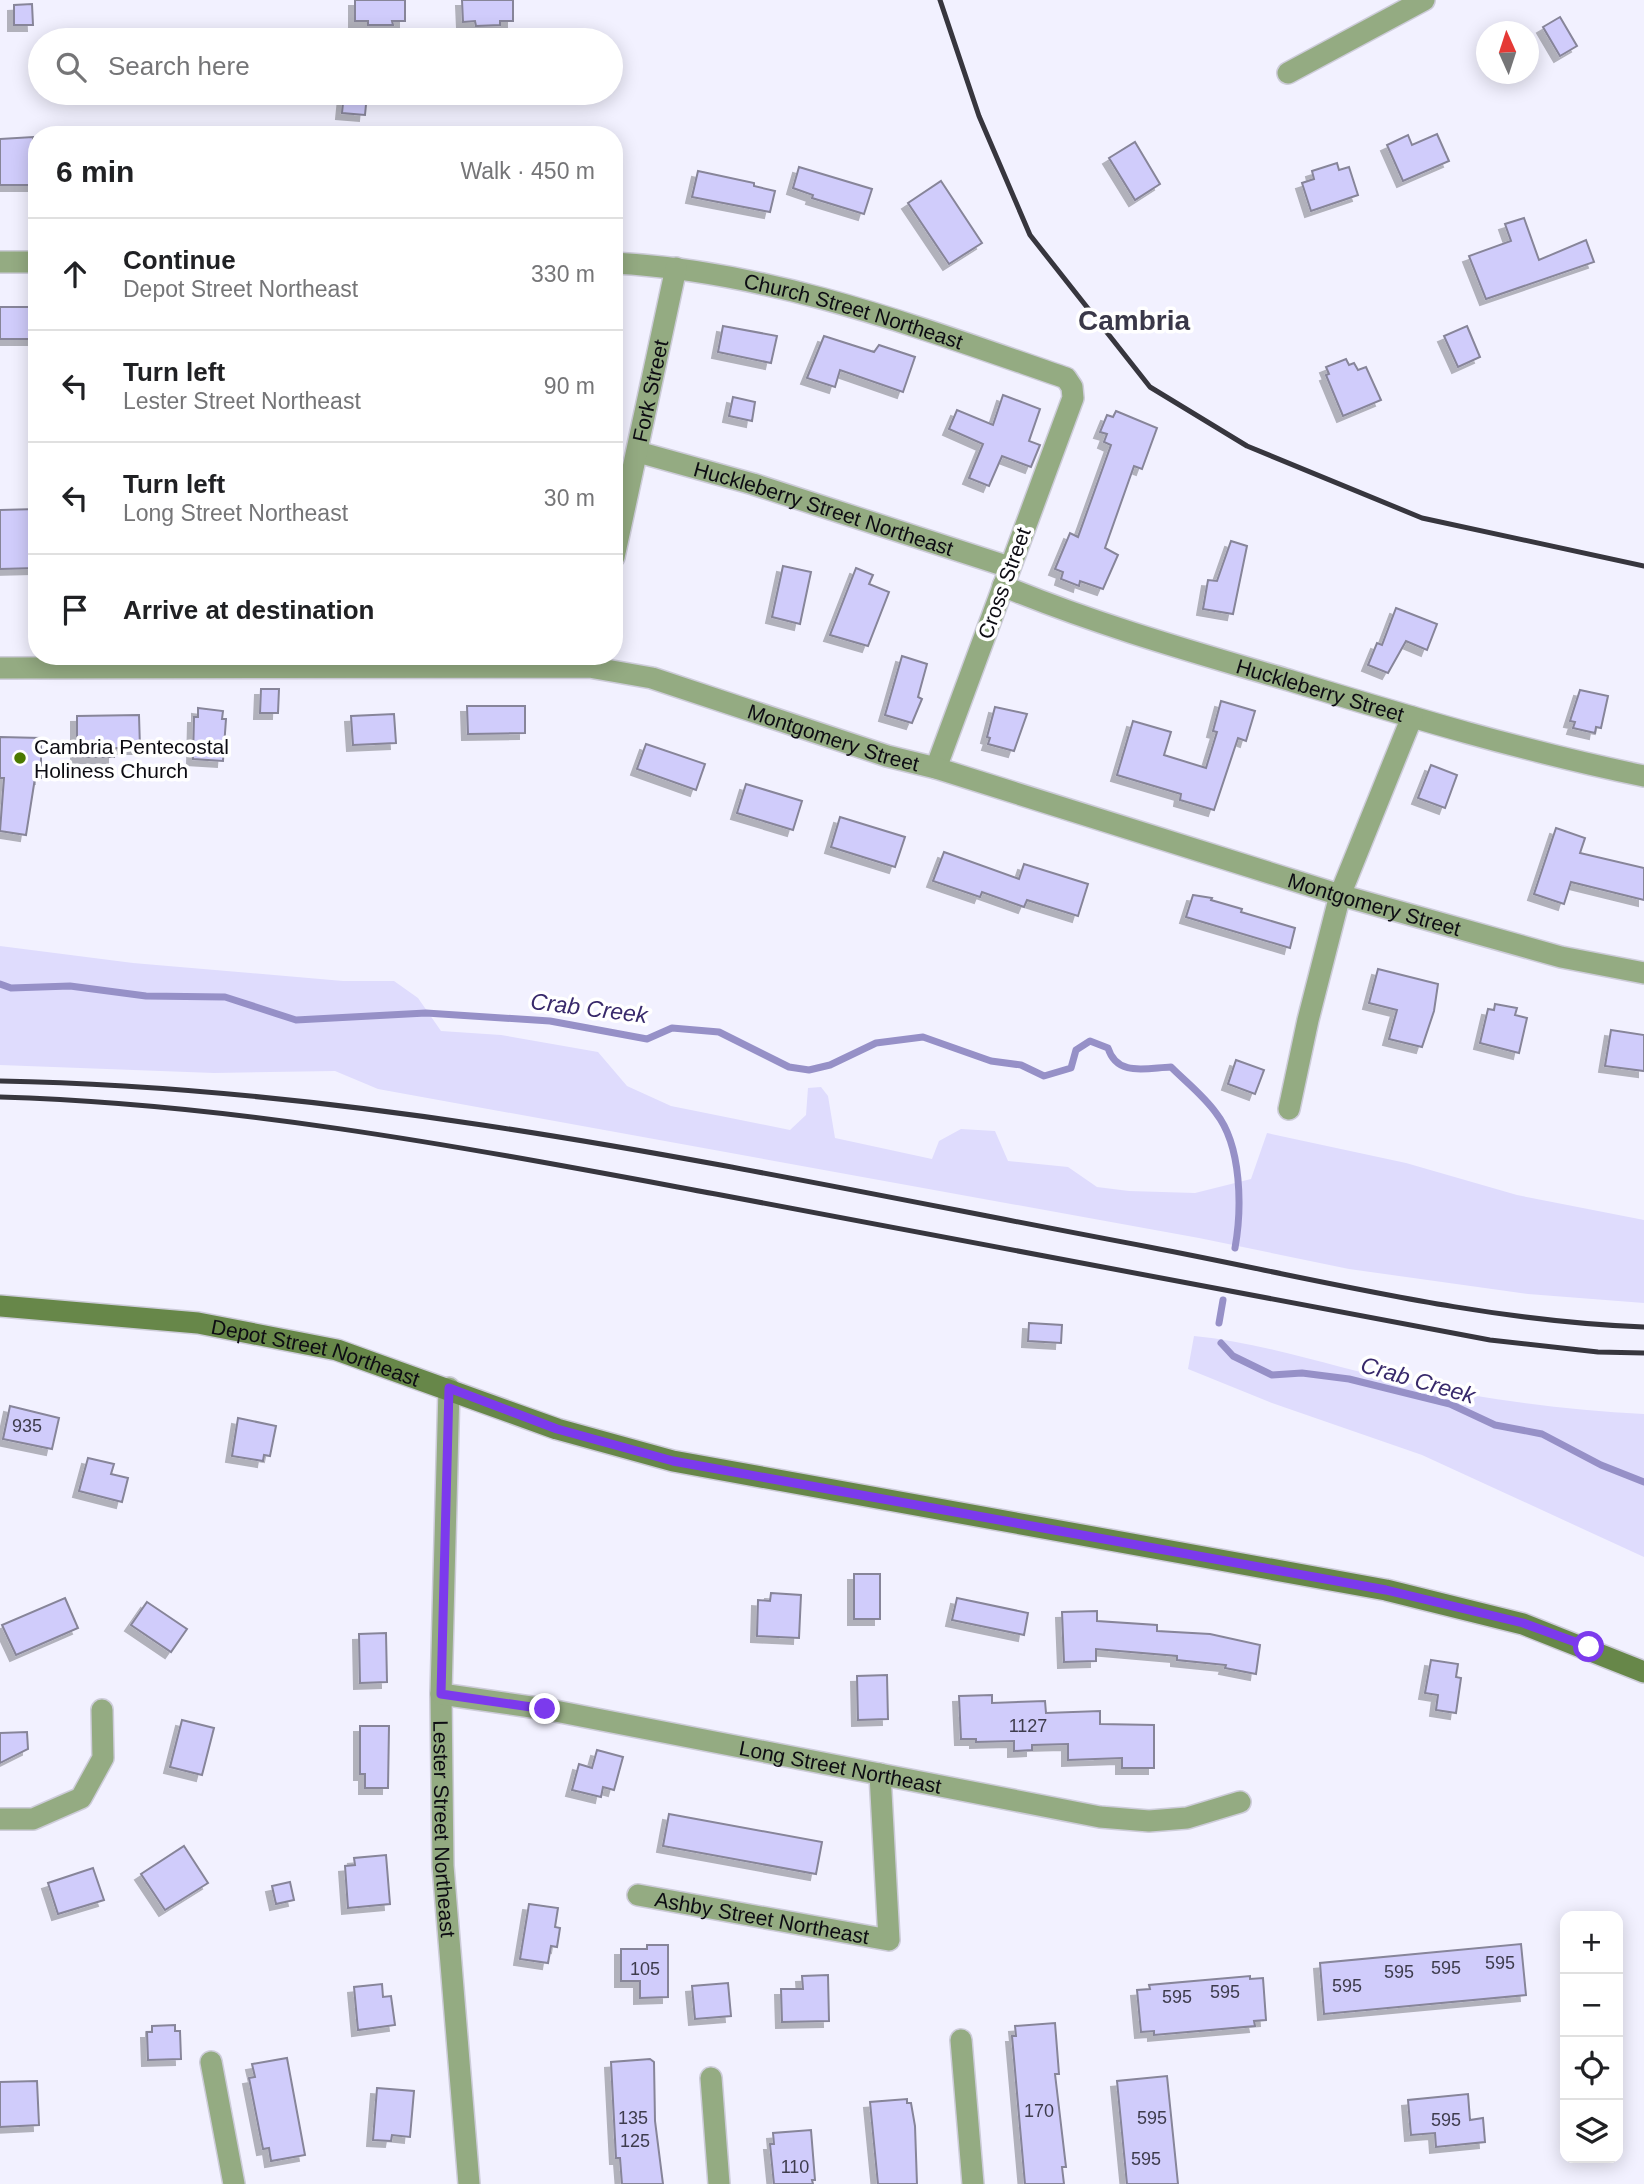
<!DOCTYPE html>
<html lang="en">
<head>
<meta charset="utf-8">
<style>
  :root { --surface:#fff; --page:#f2f2f2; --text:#202124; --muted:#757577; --line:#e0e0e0 }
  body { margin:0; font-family:Arial,sans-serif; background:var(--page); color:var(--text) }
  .controls { position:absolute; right:21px; bottom:21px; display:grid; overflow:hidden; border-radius:14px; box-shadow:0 4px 18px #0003 }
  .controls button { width:63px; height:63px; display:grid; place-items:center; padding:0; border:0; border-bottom:2px solid var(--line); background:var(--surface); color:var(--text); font:35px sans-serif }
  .compass { position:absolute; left:1476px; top:21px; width:63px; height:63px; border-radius:50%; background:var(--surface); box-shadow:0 4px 18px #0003; rotate:357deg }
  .stop { position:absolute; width:21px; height:21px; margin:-16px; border:5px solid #7c3aed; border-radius:50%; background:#fff }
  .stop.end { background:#7c3aed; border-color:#fff; box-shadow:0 2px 7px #0008 }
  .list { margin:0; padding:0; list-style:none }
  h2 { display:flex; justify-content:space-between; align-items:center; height:91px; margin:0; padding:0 28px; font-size:30px }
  h2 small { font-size:23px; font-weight:400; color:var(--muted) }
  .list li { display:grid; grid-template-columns:46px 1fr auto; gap:21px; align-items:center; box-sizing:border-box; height:112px; padding:0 28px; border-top:2px solid var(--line) }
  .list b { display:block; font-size:26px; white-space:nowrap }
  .list p { margin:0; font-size:23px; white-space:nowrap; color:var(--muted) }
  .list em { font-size:23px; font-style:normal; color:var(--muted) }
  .icon { flex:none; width:38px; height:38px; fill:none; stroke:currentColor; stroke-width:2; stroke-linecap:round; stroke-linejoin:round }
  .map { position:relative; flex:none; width:1644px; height:2184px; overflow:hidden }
  .search { position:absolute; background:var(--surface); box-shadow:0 4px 18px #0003; left:28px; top:28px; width:595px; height:77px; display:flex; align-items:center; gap:18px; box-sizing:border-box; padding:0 24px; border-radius:38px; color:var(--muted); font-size:26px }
  .panel { position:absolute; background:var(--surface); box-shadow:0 4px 18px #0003; left:28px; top:126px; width:595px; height:539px; border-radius:28px }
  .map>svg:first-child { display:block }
  .green { fill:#dfdcfd }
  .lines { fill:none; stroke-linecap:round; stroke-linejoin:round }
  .stream { stroke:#9690c7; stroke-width:7 }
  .building { fill:#d0ccfb; stroke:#878599; stroke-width:2; filter:url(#shadow) }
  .street-casing { stroke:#cdccd9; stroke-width:24 }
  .secondary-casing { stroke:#cdccd9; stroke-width:24 }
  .street { stroke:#94ab82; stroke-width:21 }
  .secondary { stroke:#678749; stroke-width:21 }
  .rail { stroke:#37363e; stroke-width:5 }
  .route { stroke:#7c3aed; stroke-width:9 }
  .poi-dot { fill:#4b7a01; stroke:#fff; stroke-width:2.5 }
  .labels { text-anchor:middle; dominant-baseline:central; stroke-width:7; stroke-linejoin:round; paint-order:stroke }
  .number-label { font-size:18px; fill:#3e3c4d }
  .street-label { font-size:21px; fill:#0d0c13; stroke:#fff }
  .poi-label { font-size:21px; fill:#0d0c13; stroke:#fff; text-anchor:start }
  .water-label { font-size:23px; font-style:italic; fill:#38296b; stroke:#fff }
  .district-label { font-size:28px; font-weight:bold; fill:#3a3849; stroke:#fff }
</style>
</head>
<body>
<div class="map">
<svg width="1644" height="2184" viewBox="0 0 1644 2184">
  <defs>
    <filter id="shadow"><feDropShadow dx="-6" dy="6" stdDeviation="0" flood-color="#0004"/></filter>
  </defs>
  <rect width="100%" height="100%" fill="#f2f1ff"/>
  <!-- green -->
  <g class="green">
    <polygon points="0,946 133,963 343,981 394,981 418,998 441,1031 501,1035 598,1052 627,1086 671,1106 790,1130 806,1115 808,1088 821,1087 828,1096 835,1138 932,1159 939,1141 961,1129 995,1131 1008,1161 1068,1167 1097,1187 1129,1191 1195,1193 1251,1179 1267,1133 1406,1163 1517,1195 1644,1220 1644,1303 1528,1294 1349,1269 1199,1238 378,1089 335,1071 214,1073 0,1065"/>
    <path d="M1194 1336C1267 1343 1339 1369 1412 1384 1489 1400 1566 1410 1644 1414V1557L1422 1455 1272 1403 1188 1369Z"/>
  </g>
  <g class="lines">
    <!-- stream -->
    <g class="stream">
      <path d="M0 984 11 988 70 986 146 996 225 997 296 1020 426 1013 550 1021 647 1039 672 1028 719 1032 789 1067 809 1070 830 1065 876 1043 923 1037 991 1061 1021 1065 1044 1076 1071 1068 1076 1050 1090 1041 1108 1048C1117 1077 1146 1068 1171 1067 1186 1082 1204 1096 1216 1113 1242 1146 1242 1209 1235 1248"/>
      <polyline points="1219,1323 1223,1300"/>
      <polyline points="1221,1343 1233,1356 1272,1375 1302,1373 1349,1379 1450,1404 1495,1425 1542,1434 1601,1465 1644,1482"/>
    </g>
  </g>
  <!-- building -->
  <g class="building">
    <polygon points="355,0 405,0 405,21 392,21 393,25 368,25 368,21 355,21"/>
    <polygon points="462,0 513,0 513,21 500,21 500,25 476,26 475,21 463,22"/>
    <polygon points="32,4 33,25 14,25 14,5"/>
    <polygon points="1560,17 1577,46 1560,56 1543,27"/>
    <polygon points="344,93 367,94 365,115 342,113"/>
    <polygon points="1437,134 1449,161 1403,181 1387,145 1408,135 1412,145"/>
    <polygon points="33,137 33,185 0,185 0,139"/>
    <polygon points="1135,142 1160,184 1135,200 1109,158"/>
    <polygon points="1337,163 1339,170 1349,167 1358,195 1311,211 1302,183 1314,179 1312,171"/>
    <polygon points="799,167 872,189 864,214 812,198 813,195 793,188"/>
    <polygon points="698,171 754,183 754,186 775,191 770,212 692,197"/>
    <polygon points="941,181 982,243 949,264 908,203"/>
    <polygon points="1524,218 1539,260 1586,240 1594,262 1486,299 1469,256 1511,241 1505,224"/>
    <rect x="0" y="307" width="37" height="32"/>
    <polygon points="723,326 777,336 771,363 718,352"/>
    <polygon points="1467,326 1480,357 1458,367 1444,336"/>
    <polygon points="824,336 874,352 879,345 915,357 903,392 840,370 835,387 807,378"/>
    <polygon points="1346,359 1349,365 1354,363 1358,370 1366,367 1381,400 1343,416 1326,375 1329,374 1326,367"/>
    <polygon points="1003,395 1040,409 1029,441 1040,445 1031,467 1002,456 989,486 969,478 983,444 949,429 957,410 993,425"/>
    <polygon points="733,397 755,402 752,421 729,416"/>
    <polygon points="1116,411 1157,428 1142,469 1134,466 1105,548 1118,555 1103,589 1080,581 1079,586 1061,579 1063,572 1055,569 1070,533 1078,537 1111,445 1104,442 1107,434 1100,432 1107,415 1113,417"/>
    <polygon points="37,509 37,568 0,569 0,510"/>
    <polygon points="1231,541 1247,546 1233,614 1203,609 1208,580 1217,581"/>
    <polygon points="783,566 811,572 800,624 772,617"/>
    <polygon points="856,568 873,575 869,584 889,592 868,646 830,635"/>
    <polygon points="1396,608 1437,624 1427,650 1406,641 1388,673 1368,665 1377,643 1382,645"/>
    <polygon points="902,656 927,664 918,697 922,699 912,723 885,715"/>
    <polygon points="261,689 279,689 278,713 260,713"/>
    <polygon points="1580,690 1608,696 1601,728 1596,727 1595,733 1573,728 1575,722 1570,721"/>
    <polygon points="1221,701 1255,711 1246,741 1238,738 1214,810 1180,800 1181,794 1117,775 1133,721 1171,732 1164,755 1206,768 1217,732 1213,731"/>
    <polygon points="467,706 525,706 525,733 468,734"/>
    <polygon points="995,707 1027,714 1014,751 988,744 990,738 987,737"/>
    <polygon points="198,708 223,711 222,719 226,719 223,761 193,759 194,717 198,717"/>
    <polygon points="394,714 396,743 353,745 351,716"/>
    <polygon points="139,715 140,748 114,748 114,757 77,757 77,716"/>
    <polygon points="0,737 41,738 41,778 35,778 26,835 0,831 4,778 0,778"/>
    <polygon points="646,744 705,764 696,790 637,769"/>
    <polygon points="1431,765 1457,775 1445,808 1418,798"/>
    <polygon points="746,784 802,801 793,830 737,813"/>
    <polygon points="840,817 905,837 895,867 831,847"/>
    <polygon points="1556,828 1585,838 1580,853 1644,868 1644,900 1571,882 1564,904 1534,894"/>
    <polygon points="944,852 1019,879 1024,864 1088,884 1078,916 1027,900 1024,907 982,892 980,897 933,881"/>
    <polygon points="1193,895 1212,898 1211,900 1242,909 1241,912 1295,928 1290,948 1186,917"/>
    <polygon points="1378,969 1438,984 1434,1011 1422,1047 1389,1039 1397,1010 1369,1003"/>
    <polygon points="1495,1004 1517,1008 1515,1015 1527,1018 1519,1053 1480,1043 1488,1009 1494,1010"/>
    <polygon points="1611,1030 1644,1035 1644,1071 1605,1066"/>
    <polygon points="1236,1060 1264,1070 1255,1094 1228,1084"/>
    <polygon points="1029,1323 1062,1325 1061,1343 1028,1341"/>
    <polygon points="10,1406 59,1418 52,1449 3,1439"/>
    <polygon points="238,1418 276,1426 270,1456 264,1455 263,1461 232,1456"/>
    <polygon points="88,1458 114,1464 111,1474 128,1478 122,1502 79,1491"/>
    <rect x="854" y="1574" width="26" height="45"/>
    <polygon points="771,1593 801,1595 799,1638 757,1636 758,1600 770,1601"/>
    <polygon points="65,1598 78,1628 16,1655 2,1625"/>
    <polygon points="957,1598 1028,1613 1024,1635 952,1620"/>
    <polygon points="147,1602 187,1629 171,1652 131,1625"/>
    <polygon points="1097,1611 1097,1621 1157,1625 1157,1631 1210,1634 1260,1645 1256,1674 1225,1668 1226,1665 1177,1660 1177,1656 1096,1649 1096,1661 1064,1662 1062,1612"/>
    <polygon points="386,1633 387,1682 360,1683 359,1634"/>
    <polygon points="1431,1660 1458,1664 1456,1677 1461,1678 1456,1713 1436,1710 1438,1695 1425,1693"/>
    <polygon points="887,1675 888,1719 858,1720 857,1676"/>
    <polygon points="992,1695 992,1703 1045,1701 1046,1713 1100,1711 1100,1724 1154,1725 1154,1768 1122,1768 1122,1758 1068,1760 1068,1744 1032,1745 1032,1750 1014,1751 1014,1741 976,1742 976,1739 961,1739 959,1696"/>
    <polygon points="182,1720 214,1728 202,1775 170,1767"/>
    <polygon points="360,1726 389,1726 388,1788 365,1788 365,1774 360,1774"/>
    <polygon points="27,1732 28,1749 0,1763 0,1733"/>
    <polygon points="597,1750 623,1757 614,1790 603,1787 601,1797 572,1790 579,1764 592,1768"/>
    <polygon points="669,1814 822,1842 816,1874 663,1846"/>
    <polygon points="184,1846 208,1883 165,1910 141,1874"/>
    <polygon points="386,1855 390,1904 348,1908 345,1866 355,1865 354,1858"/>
    <polygon points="93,1868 104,1900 58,1914 48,1883"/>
    <polygon points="290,1882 294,1900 276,1904 272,1886"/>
    <polygon points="529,1904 558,1908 555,1927 560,1928 557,1947 551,1946 548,1963 520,1959"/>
    <polygon points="1521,1944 1526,1995 1324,2014 1320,1963"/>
    <polygon points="647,1945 668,1945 668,1997 640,1998 640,1981 621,1981 621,1949 647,1949"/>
    <polygon points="828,1975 829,2021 782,2022 781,1989 803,1989 802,1976"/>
    <polygon points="1250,1976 1250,1979 1263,1978 1266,2020 1254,2021 1255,2026 1154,2035 1154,2031 1141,2032 1137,1990 1150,1989 1149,1985"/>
    <polygon points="728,1983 731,2016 695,2019 692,1986"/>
    <polygon points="382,1984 383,1997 391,1996 395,2025 358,2030 354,1987"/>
    <polygon points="1055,2023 1059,2074 1055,2074 1066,2167 1062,2167 1064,2184 1025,2184 1012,2036 1016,2036 1015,2026"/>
    <polygon points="175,2025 175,2031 180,2031 181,2059 148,2060 147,2032 152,2032 152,2026"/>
    <polygon points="287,2058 305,2155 271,2161 269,2148 263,2149 249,2078 255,2077 252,2064"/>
    <polygon points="650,2059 654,2062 655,2121 663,2184 622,2184 620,2158 616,2158 611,2062"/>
    <polygon points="1167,2076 1178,2184 1127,2184 1117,2081"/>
    <polygon points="37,2081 39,2125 0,2127 0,2082"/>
    <polygon points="377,2088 414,2091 410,2137 392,2135 391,2141 373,2140"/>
    <polygon points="1468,2094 1470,2120 1483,2118 1485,2142 1436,2147 1435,2133 1411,2135 1408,2100"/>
    <polygon points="907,2099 907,2103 911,2103 915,2126 917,2184 878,2184 870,2102"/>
    <polygon points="811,2130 815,2180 812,2180 813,2184 774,2184 770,2144 774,2144 773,2133"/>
  </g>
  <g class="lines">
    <defs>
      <g id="street">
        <polyline points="1288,73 1424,0"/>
        <polyline points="0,262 37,262"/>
        <path id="s1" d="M614 263C771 271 918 327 1066 378L1072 387 1073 398 936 768"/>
        <path id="s2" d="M638 452 753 484 1009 567"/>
        <path id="s3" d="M614 557 676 268"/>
        <path id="s4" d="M1003 586C1095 624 1190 651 1285 679 1404 715 1522 751 1644 776"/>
        <path id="s5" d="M0 668 589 667 652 678 887 756 936 768 1340 895 1561 957 1644 973"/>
        <polyline points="1289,1109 1308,1020 1340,895 1412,717"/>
        <path id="s6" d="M449 1388 441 1694 443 1866 469 2184"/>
        <path id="s7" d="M441 1694 545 1709 1100 1817 1149 1821 1187 1818 1240 1802"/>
        <polyline points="0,1819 33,1819 81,1798 103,1758 102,1710"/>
        <path id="s8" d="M638 1895 889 1940 880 1774"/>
        <polyline points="961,2040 973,2184"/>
        <polyline points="211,2062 234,2184"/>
        <polyline points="711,2078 719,2184"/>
      </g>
      <g id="secondary">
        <path id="s9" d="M0 1306 198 1323 337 1350 557 1429 673 1461 1386 1590 1523 1624 1644 1672"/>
      </g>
    </defs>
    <!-- street casing -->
    <use href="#street" class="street-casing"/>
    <!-- secondary casing -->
    <use href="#secondary" class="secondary-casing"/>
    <!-- street -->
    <use href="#street" class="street"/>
    <!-- secondary -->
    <use href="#secondary" class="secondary"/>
    <!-- rail -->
    <g class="rail">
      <polyline points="940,0 979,116 1030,235 1150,387 1247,446 1422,518 1644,566"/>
      <path d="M0 1081C387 1088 770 1176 1149 1247 1312 1278 1478 1321 1644 1327"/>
      <path d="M0 1097C243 1104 483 1151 721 1195 978 1243 1234 1292 1490 1340L1598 1352 1644 1353"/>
    </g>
  </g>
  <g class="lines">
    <!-- route -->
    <polyline class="route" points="545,1709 441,1694 449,1388 557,1429 673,1461 1386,1590 1523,1623 1589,1647"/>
  </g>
  <!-- markers -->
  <circle class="poi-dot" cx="20" cy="758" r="7"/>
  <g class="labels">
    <!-- number labels -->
    <g class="number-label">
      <text x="27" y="1426">935</text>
      <text x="1028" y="1726">1127</text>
      <text x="1500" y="1963">595</text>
      <text x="1446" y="1968">595</text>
      <text x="645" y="1969">105</text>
      <text x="1399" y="1972">595</text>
      <text x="1347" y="1986">595</text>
      <text x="1225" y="1992">595</text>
      <text x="1177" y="1997">595</text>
      <text x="1039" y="2111">170</text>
      <text x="633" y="2118">135</text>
      <text x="1152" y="2118">595</text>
      <text x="1446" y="2120">595</text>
      <text x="635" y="2141">125</text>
      <text x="1146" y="2159">595</text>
      <text x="795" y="2167">110</text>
    </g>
    <!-- street labels -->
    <g class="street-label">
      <text stroke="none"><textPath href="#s1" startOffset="245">Church Street Northeast</textPath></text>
      <text stroke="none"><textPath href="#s3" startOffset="170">Fork Street</textPath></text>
      <text stroke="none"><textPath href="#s2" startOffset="194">Huckleberry Street Northeast</textPath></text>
      <text transform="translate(1004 583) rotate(-70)">Cross Street</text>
      <text stroke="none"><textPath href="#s4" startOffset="334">Huckleberry Street</textPath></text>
      <text stroke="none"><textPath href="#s5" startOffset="844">Montgomery Street</textPath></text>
      <text stroke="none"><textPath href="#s5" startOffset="1410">Montgomery Street</textPath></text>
      <text stroke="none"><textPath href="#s9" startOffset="320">Depot Street Northeast</textPath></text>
      <text stroke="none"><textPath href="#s7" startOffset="406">Long Street Northeast</textPath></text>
      <text stroke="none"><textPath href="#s6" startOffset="441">Lester Street Northeast</textPath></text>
      <text stroke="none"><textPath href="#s8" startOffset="126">Ashby Street Northeast</textPath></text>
    </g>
    <!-- poi labels -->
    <g class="poi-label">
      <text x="34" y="746">Cambria Pentecostal<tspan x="34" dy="24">Holiness Church</tspan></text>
    </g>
    <!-- water labels -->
    <g class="water-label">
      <text transform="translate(589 1008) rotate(7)">Crab Creek</text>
      <text transform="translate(1418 1380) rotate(16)">Crab Creek</text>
    </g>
    <!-- district labels -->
    <g class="district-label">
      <text x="1134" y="320">Cambria</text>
    </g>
  </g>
</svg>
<div class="controls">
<button>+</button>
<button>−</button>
<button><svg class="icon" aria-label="locate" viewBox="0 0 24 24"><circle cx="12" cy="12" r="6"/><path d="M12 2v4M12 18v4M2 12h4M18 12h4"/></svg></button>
<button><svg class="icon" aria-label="layers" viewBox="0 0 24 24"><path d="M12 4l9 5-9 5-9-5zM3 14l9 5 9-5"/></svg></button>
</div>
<svg class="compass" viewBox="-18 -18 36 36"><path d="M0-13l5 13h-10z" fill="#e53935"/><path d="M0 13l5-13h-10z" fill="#757577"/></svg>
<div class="stop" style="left:1589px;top:1647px"></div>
<div class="stop end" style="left:545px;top:1709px"></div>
<div class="search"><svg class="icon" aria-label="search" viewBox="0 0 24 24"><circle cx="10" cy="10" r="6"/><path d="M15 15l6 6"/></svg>Search here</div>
<section class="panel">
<h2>6 min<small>Walk · 450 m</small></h2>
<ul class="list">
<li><svg class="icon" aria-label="ahead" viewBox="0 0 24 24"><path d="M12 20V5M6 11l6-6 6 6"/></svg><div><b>Continue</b><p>Depot Street Northeast</p></div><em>330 m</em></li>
<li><svg class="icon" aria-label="left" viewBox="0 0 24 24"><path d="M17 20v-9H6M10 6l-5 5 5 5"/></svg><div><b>Turn left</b><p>Lester Street Northeast</p></div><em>90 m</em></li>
<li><svg class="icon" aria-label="left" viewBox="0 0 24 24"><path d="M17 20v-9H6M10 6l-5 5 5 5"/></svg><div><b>Turn left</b><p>Long Street Northeast</p></div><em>30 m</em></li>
<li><svg class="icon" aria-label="arrive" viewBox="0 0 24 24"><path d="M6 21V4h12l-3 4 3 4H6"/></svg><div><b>Arrive at destination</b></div></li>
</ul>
</section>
</div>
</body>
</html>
